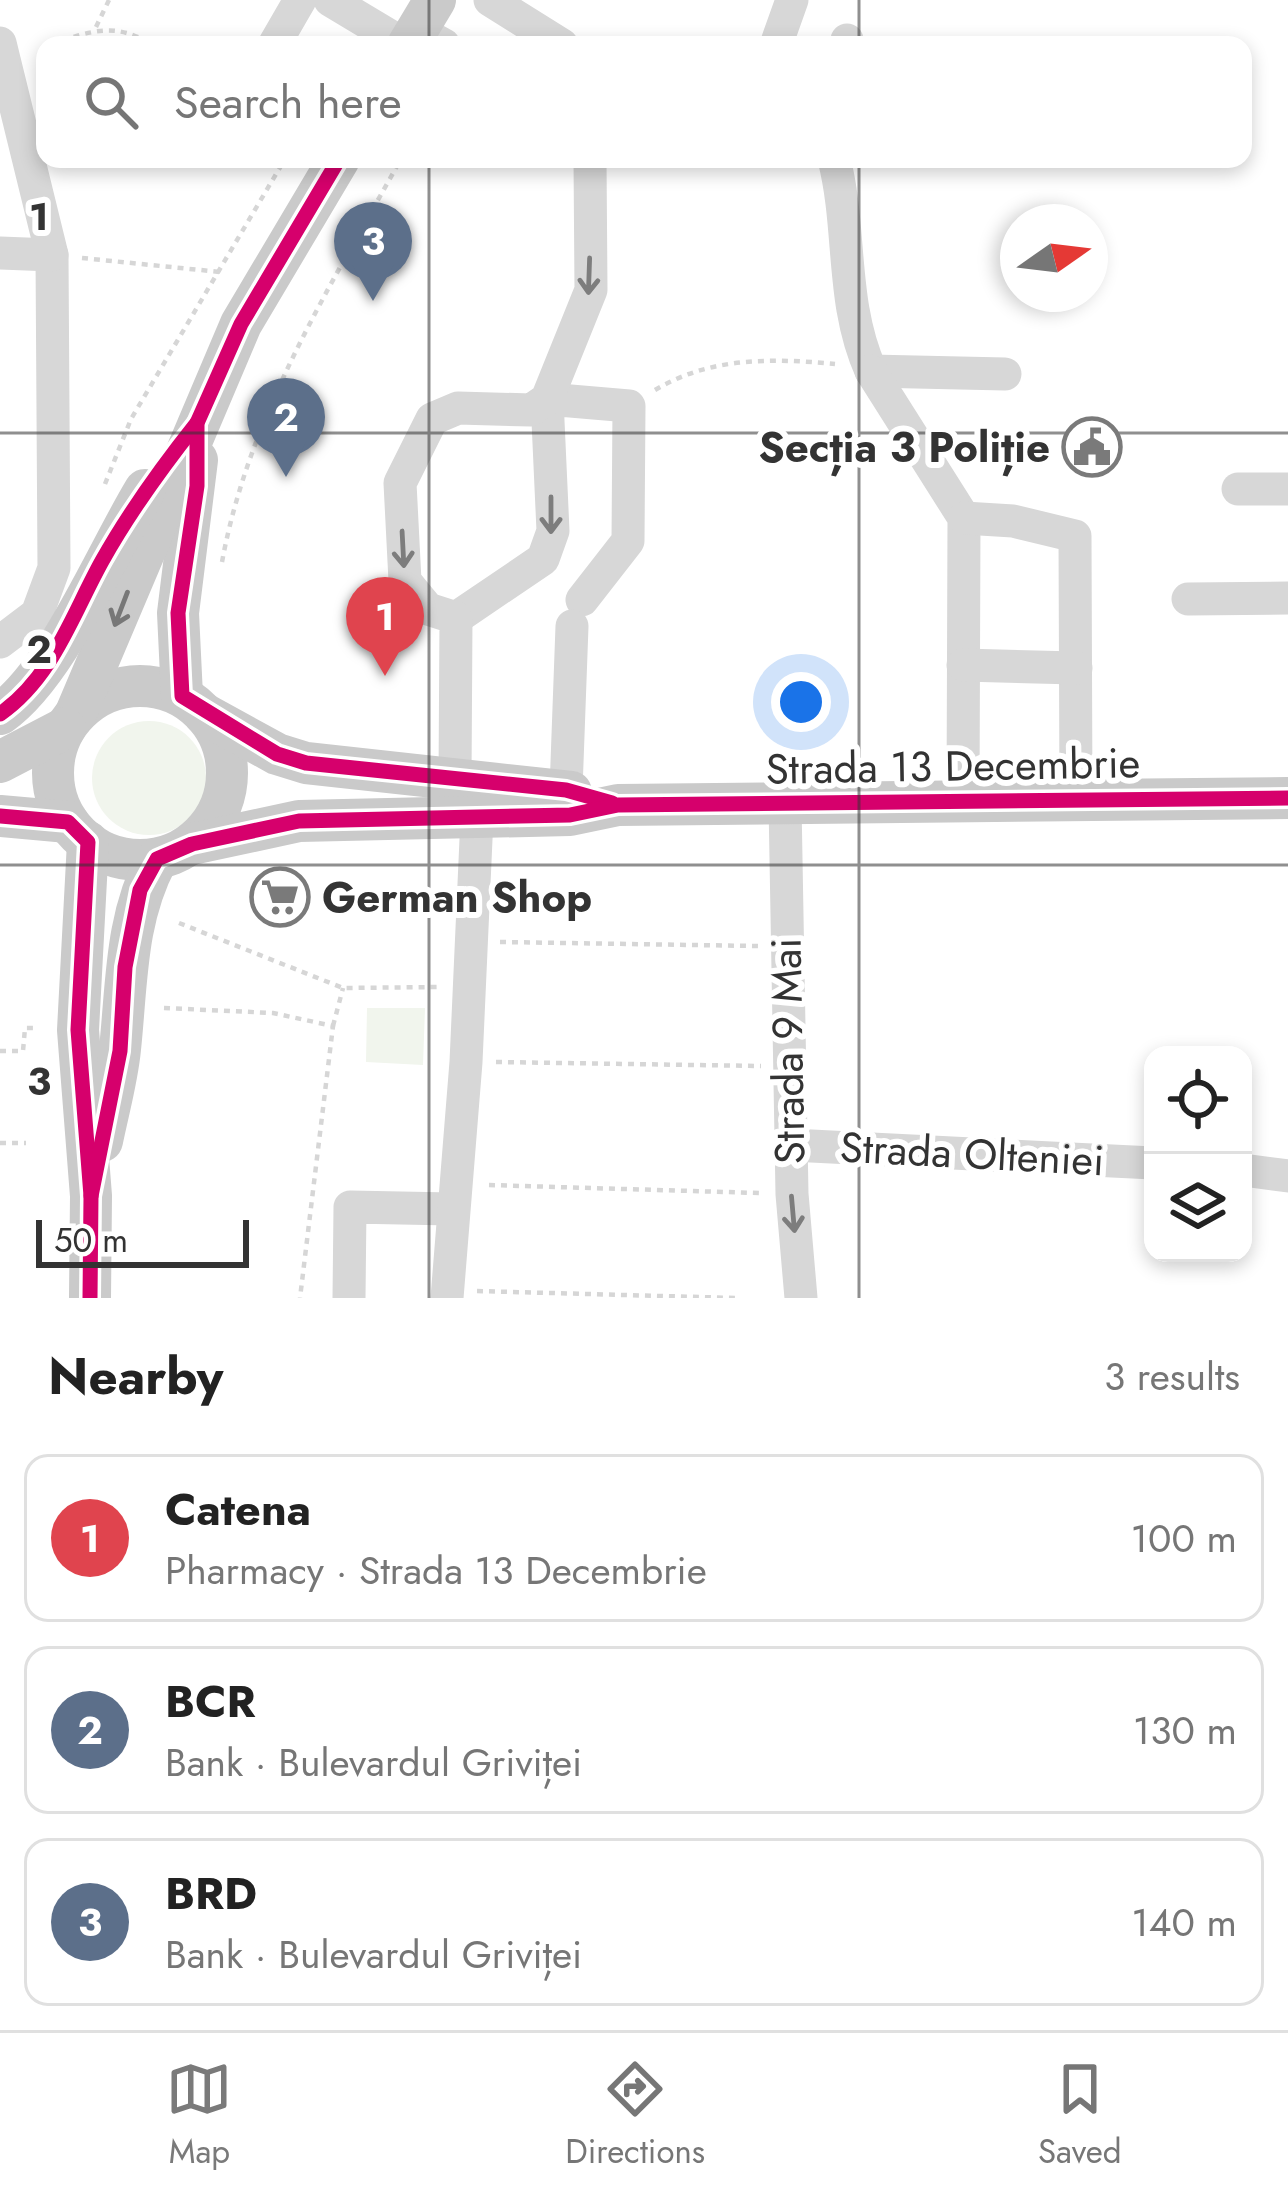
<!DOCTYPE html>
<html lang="en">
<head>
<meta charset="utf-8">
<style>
  :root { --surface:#fff; --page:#f2f2f2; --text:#222; --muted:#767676; --line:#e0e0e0; --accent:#7a7a7a }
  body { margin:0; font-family:Jost,sans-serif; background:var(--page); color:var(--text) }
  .controls { position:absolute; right:36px; bottom:36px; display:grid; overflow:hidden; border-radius:24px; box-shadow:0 6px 18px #0003 }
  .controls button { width:108px; height:108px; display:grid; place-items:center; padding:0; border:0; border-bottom:3px solid var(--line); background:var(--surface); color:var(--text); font:60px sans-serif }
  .compass { position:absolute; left:1000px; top:204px; width:108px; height:108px; border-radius:50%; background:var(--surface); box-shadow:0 6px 18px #0003; rotate:76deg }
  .scale { position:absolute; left:36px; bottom:30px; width:213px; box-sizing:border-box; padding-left:12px; border:6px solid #333; border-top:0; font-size:33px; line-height:42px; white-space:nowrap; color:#333; -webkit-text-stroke:9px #fff; paint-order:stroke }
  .you { position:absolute; left:801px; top:702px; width:42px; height:42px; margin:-30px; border:9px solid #fff; border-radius:50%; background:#1a73e8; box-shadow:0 0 0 18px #1a73e833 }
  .badge { display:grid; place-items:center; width:78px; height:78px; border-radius:50%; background:var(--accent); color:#fff; font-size:39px; font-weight:700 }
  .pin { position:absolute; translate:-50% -99px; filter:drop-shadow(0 3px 6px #0008) }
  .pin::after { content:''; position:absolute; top:63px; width:42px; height:36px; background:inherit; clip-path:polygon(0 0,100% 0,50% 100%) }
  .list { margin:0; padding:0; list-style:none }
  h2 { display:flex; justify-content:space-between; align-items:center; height:156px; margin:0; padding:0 48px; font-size:51px }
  h2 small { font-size:39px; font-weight:400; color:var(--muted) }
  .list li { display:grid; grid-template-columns:78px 1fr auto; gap:36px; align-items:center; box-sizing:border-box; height:168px; margin:0 24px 24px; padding:0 24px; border:3px solid var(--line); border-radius:24px }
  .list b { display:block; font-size:45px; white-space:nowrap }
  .list p { margin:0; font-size:39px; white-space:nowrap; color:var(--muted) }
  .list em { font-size:39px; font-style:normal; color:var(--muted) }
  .icon { flex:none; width:66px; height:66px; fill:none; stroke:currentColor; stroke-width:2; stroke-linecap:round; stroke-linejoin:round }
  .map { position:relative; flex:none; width:1288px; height:1298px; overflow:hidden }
  .search { position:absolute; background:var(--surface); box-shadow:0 6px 18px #0003; left:36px; right:36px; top:36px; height:132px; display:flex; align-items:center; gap:30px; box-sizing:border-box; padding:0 42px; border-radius:24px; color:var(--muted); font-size:45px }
  .sheet { height:732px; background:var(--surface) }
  nav { display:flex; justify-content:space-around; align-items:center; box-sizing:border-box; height:168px; border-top:3px solid var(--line); background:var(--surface); font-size:33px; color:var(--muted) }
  nav a { display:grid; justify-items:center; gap:6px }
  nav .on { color:var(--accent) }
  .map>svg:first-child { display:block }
  .green { fill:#f1f5ed }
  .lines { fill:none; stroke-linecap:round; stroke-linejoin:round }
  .path { stroke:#d6d6d6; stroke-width:4.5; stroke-dasharray:6 6; stroke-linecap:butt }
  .minor { stroke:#d7d7d7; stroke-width:33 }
  .major { stroke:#cacaca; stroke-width:42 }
  .cycleway-casing { stroke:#fff; stroke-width:22 }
  .cycleway { stroke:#d6006c; stroke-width:15 }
  .oneway { stroke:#7d7d7d }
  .oneway2 { stroke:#777 }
  .grid { fill:none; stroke:#333; stroke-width:3; stroke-opacity:0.55 }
  .labels { text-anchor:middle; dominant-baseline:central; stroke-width:12; stroke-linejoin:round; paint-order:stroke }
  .poi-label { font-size:42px; font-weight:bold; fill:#333; stroke:#fff; text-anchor:end }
  .street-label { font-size:42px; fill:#333; stroke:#fff }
  .grid-label { font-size:39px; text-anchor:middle; font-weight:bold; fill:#333; stroke:#fff; stroke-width:12; stroke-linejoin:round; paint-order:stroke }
</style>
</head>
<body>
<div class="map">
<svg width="1288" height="1298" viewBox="0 0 1288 1298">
  <rect width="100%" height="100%" fill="#fff"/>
  <!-- green -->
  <g class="green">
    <circle cx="149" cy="778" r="57"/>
    <polygon points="367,1008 425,1008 423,1065 366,1062"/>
  </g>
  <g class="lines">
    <!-- path -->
    <g class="path">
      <polyline points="96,27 109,0"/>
      <path d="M51 45C89 31 116 21 152 45"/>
      <polyline points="82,258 220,272"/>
      <path d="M655 390C710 357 771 358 835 364"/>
      <polyline points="105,484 131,419 285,159"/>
      <path d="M222 562C249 415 329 288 401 159"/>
      <polyline points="179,923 343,988 437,987"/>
      <polyline points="500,942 758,946"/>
      <polyline points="164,1008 273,1013 333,1026 300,1298"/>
      <polyline points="333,1026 343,988"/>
      <polyline points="0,1051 23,1051 25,1028 38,1028"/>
      <polyline points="496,1062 761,1066"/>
      <polyline points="0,1143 26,1143"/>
      <polyline points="489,1185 759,1193"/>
      <polyline points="477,1291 735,1298"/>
    </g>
    <!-- minor -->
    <g class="minor">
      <polyline points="330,0 405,45"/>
      <polyline points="490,0 562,45"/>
      <polyline points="417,30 444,45"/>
      <polyline points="0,43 52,255 54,568 37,614 0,642"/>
      <polyline points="274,45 300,0"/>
      <polyline points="776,45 792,0"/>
      <polyline points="846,45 847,40"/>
      <path d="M834 159C852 230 840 302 871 371L1005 374"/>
      <polyline points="0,253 52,255"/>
      <polyline points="871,371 964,518 963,801"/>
      <polyline points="1238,489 1288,489"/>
      <polyline points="964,518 1013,521 1075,536 1076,801"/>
      <polyline points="1188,599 1288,598"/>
      <polyline points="456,618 543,559 553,531 547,399 629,406 628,541 582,600"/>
      <polyline points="963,665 1076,668"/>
      <polyline points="455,781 456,618 428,609 405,581 400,483 432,419 458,408 531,410 547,399 591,290 590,159"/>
      <polyline points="566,790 572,626"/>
      <polyline points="785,803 792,1194 801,1298"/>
      <polyline points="791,1145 1153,1163"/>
      <polyline points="1243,1170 1288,1176"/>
      <polyline points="349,1298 350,1207 452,1209"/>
      <polyline points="447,1298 466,1062 477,817"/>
    </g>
    <!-- major -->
    <g class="major">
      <polyline points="408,45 435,0"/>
      <circle cx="140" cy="773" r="87"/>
      <polyline points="182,696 178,613 197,460"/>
      <polyline points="76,713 241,324 339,159"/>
      <path d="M0 714C58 673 106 554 145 490"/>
      <polyline points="204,714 277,754 306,763 571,792"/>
      <polyline points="0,762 65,728"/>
      <polyline points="0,816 68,822"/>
      <polyline points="88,842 78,1030 91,1196 90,1298"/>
      <polyline points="192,844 299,821 570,815 618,805 1288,798"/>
      <path d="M102 1141C108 1111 117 1080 120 1049 127 983 125 919 157 859"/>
    </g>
    <defs>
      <g id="cycleway">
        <polyline points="339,159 241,324 197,423 197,486 178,613 182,696 277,754 306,763 566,790 612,803"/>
        <path d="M0 714C53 677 72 615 102 561 130 511 162 467 197 423"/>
        <polyline points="0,816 68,822 88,842 78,1030 91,1196 90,1298"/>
        <polyline points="91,1196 120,1051 125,967 140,890 157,859 192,844 299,821 570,815 618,805 1288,798"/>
      </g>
    </defs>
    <!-- cycleway casing -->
    <use href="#cycleway" class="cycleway-casing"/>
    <!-- cycleway -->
    <use href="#cycleway" class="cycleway"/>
  </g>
  <!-- one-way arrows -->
  <defs><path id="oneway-shaft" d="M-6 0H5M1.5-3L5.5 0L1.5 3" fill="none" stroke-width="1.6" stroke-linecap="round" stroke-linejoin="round" transform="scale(3)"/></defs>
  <g class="oneway">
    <use href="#oneway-shaft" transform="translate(589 276) rotate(92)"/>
    <use href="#oneway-shaft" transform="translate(551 515) rotate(90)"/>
    <use href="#oneway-shaft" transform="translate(403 549) rotate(87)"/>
    <use href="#oneway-shaft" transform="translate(793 1214) rotate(85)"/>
  </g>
  <use class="oneway2" href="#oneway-shaft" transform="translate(121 609) rotate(111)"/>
  <!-- grid -->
  <path class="grid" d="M429 0V45M859 0V45M429 159V1298M859 159V1298M0 433H1288M0 865H1288"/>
  <!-- icons -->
  <defs>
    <symbol id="civic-ring" viewBox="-11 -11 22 22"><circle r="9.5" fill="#fff" stroke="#7a7a7a" stroke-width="1.5"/><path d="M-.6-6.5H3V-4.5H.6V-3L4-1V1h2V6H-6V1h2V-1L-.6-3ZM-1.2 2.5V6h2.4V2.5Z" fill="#7a7a7a"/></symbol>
    <symbol id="supermarket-ring" viewBox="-11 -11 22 22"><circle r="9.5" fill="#fff" stroke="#7a7a7a" stroke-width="1.5"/><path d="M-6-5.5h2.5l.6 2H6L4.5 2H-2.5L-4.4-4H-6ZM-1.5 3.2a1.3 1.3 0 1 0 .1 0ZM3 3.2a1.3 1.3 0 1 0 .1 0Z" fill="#7a7a7a"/></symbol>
  </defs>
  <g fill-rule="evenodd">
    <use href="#civic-ring" x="1059" y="414" width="66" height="66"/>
    <use href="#supermarket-ring" x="247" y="864" width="66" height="66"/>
  </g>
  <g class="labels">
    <!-- poi labels -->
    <g class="poi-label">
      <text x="1050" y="447">Secția 3 Poliție</text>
      <text x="322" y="897" text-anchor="start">German Shop</text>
    </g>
    <!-- street labels -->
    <g class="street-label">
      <text transform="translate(953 766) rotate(-1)">Strada 13 Decembrie</text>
      <text transform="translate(788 1051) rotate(-91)">Strada 9 Mai</text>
      <text transform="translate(972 1154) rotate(3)">Strada Olteniei</text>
    </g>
  </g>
  <g class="grid-label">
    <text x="39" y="230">1</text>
    <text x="39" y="663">2</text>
    <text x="39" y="1095">3</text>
  </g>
</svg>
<div class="controls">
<button><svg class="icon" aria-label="locate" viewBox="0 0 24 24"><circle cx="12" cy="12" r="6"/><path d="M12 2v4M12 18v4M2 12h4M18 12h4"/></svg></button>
<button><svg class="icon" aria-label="layers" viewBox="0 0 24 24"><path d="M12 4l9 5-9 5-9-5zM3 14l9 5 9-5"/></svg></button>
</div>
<svg class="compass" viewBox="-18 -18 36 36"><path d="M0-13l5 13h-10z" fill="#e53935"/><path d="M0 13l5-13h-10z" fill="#767676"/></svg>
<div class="scale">50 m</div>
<div class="you"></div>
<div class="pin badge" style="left:385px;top:676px;background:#e0444e">1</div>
<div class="pin badge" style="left:286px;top:477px;background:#5c6f8a">2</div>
<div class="pin badge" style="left:373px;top:301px;background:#5c6f8a">3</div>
<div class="search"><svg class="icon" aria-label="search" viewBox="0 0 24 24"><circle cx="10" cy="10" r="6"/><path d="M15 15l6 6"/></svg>Search here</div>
</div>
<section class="sheet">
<h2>Nearby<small>3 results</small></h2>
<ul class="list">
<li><span class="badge" style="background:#e0444e">1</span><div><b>Catena</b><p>Pharmacy · Strada 13 Decembrie</p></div><em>100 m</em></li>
<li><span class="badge" style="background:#5c6f8a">2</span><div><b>BCR</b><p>Bank · Bulevardul Griviței</p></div><em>130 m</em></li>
<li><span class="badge" style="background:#5c6f8a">3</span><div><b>BRD</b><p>Bank · Bulevardul Griviței</p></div><em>140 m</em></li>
</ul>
</section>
<nav>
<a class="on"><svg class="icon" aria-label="map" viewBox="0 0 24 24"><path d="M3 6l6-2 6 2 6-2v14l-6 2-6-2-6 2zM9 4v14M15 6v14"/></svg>Map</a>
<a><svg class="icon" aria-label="directions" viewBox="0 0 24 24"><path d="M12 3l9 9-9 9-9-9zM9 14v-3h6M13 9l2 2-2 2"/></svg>Directions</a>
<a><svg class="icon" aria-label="saved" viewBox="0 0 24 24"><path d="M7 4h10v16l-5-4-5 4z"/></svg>Saved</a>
</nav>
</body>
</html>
